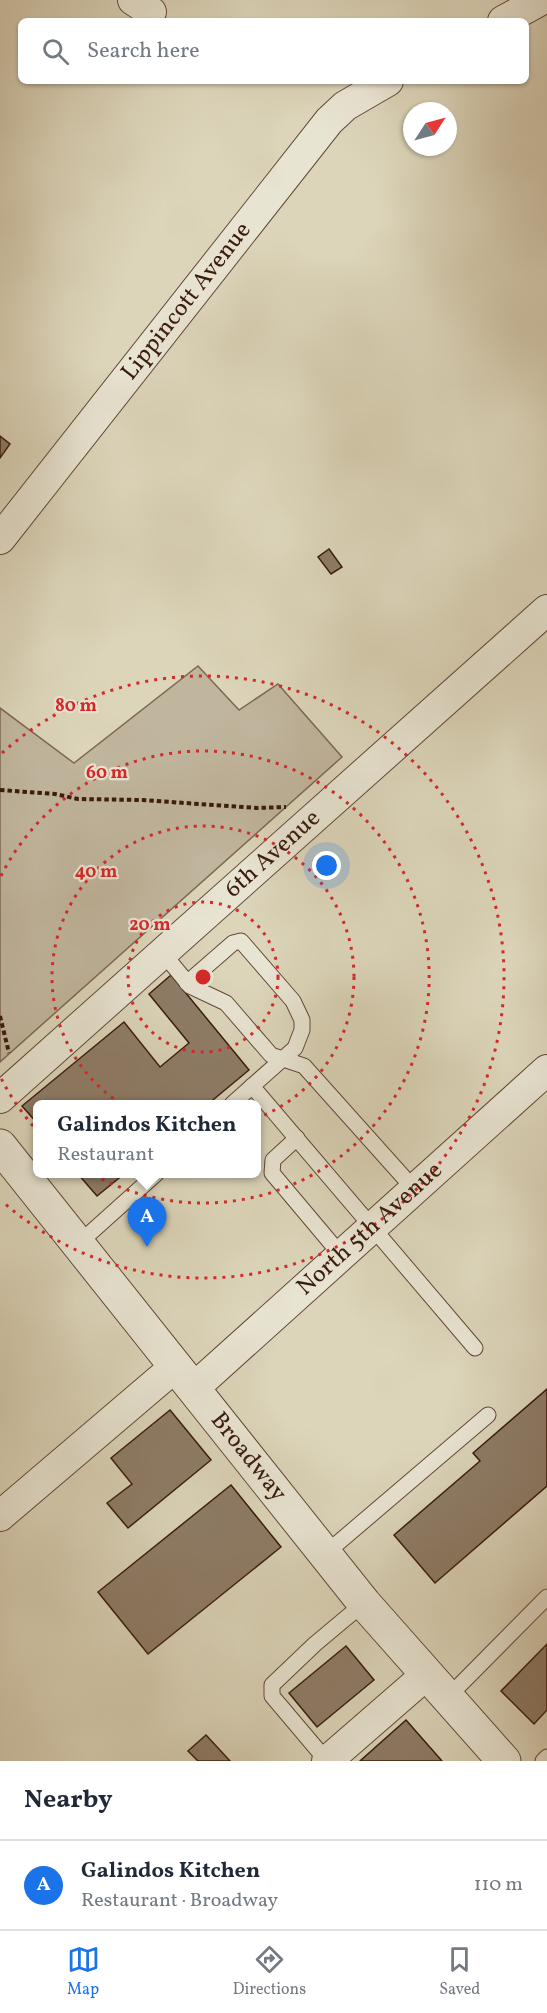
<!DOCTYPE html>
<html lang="en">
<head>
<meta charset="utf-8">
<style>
  :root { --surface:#fff; --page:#f6f6f7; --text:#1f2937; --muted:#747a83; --line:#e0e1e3; --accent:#1a73e8 }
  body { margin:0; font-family:Vollkorn,serif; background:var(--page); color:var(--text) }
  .compass { position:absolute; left:403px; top:102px; width:54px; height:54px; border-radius:50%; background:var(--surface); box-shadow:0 2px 4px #0004; rotate:54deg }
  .you { position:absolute; left:327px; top:866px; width:21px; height:21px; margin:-15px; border:4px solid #fff; border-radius:50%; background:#1a73e8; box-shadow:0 0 0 9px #1a73e833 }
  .badge { display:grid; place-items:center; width:39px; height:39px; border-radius:50%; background:var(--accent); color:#fff; font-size:20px; font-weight:700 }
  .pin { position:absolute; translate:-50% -50px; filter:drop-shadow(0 2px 3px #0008) }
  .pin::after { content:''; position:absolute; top:32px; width:21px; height:18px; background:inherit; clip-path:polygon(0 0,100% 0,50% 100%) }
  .popup { position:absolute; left:33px; top:1100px; width:228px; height:78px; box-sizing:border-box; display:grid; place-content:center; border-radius:9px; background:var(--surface); filter:drop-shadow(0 2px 4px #0005); font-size:20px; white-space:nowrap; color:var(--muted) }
  .popup b { font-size:22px; color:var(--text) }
  .popup::after { content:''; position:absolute; left:50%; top:100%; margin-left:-12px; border:12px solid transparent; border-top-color:var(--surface) }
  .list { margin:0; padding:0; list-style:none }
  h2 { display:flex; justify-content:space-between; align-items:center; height:78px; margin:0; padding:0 24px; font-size:26px }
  h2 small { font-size:20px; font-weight:400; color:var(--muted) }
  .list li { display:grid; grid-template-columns:39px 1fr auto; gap:18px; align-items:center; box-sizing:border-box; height:90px; padding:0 24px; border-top:2px solid var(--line) }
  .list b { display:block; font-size:22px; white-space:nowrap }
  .list p { margin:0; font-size:20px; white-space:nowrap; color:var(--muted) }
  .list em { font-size:20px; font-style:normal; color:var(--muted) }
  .icon { flex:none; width:33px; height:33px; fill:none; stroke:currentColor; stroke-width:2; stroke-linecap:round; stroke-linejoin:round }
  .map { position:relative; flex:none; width:547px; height:1761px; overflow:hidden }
  .search { position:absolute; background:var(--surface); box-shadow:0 2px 4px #0004; left:18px; right:18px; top:18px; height:66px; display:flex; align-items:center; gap:15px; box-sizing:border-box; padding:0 21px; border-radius:9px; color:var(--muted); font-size:22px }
  .sheet { height:168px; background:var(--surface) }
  nav { display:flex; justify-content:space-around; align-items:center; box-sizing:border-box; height:84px; border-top:2px solid var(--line); background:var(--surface); font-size:16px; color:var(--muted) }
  nav a { display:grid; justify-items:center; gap:3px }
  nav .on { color:var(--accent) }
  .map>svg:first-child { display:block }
  .green { fill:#c0b59d; stroke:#7d6855; stroke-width:1.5 }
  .building { fill:#8e7c67; stroke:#3a1b0d; stroke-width:1.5 }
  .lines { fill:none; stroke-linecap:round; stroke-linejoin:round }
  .service-casing { stroke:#624a38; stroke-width:17 }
  .minor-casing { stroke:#624a38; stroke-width:32 }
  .tertiary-casing { stroke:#624a38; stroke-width:35 }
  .path { stroke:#3a1b0d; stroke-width:4; stroke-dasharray:4.5 3; stroke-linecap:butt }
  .service { stroke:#e8e4d2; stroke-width:15 }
  .minor { stroke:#e8e4d2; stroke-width:30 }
  .tertiary { stroke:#e8e4d2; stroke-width:33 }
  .ring { fill:none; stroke:#d62828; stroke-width:3; stroke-dasharray:3 6 }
  .labels { text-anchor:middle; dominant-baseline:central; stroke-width:4.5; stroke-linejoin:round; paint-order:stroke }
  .street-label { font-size:24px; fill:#3a1b0d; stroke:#e8e4d2 }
  .centre { fill:#d62828; stroke:#e8e4d2; stroke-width:3 }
  .ring-label { font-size:18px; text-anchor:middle; font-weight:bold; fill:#d62828; stroke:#e8e4d2; stroke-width:4.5; stroke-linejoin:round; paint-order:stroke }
</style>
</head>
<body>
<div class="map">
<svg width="547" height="1761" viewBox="0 0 547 1761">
  <rect width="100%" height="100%" fill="#dcd5ba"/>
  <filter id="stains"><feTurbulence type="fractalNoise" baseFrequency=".00333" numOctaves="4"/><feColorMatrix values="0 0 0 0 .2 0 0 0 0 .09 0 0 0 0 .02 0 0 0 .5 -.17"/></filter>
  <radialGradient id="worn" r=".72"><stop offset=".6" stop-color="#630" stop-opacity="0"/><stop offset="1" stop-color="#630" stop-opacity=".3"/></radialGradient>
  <!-- green -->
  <polygon class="green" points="198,666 239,710 278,684 342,757 0,1062 0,708 74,763"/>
  <!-- building -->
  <g class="building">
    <polygon points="0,436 10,444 0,458"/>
    <polygon points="329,549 342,567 331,574 318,557"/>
    <polygon points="171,975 249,1070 208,1104 38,1104 38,1124 22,1106 124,1022 160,1067 189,1043 149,994"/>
    <polygon points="78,1174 124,1174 97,1196"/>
    <polygon points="547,1389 547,1486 435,1583 394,1535 480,1461 473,1453"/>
    <polygon points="170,1410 211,1460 128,1528 107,1503 132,1484 111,1458"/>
    <polygon points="231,1485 281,1547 148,1654 98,1592"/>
    <polygon points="547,1644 547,1710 534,1724 501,1691"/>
    <polygon points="346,1646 374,1680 317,1727 289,1693"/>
    <polygon points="406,1720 442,1761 360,1761"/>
    <polygon points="206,1735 230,1761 198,1761 188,1751"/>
  </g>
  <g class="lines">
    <defs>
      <g id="service">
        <polyline points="162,952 190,986 226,1003 271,1055 304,1066 415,1190"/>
        <polyline points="187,983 233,943 241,941 293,1001 302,1020 302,1030 295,1048 232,1104"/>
        <polyline points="252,1086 475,1348"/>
        <polyline points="297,1138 273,1160 272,1173 341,1255"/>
        <polyline points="78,1244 156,1174"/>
        <polyline points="325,1554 488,1415"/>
        <polyline points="447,1698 547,1597"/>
        <polyline points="327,1761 272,1696 272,1685 315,1644 364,1603"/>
        <polyline points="543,1761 547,1757"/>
      </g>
      <g id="minor">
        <polyline points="133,0 151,12"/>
        <polyline points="503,21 541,0"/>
        <path id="s1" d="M0 539 329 121 345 106 388 81"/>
        <path id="s2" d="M0 1098 547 610"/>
        <path id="s3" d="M194 1388 547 1070"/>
        <polyline points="0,1516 176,1366"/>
        <polyline points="327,1761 426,1675"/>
      </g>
      <g id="tertiary">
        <path id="s4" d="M0 1146 364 1603 504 1761"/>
      </g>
    </defs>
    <!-- service casing -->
    <use href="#service" class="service-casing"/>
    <!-- minor casing -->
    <use href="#minor" class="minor-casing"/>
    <!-- tertiary casing -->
    <use href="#tertiary" class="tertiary-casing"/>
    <!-- path -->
    <g class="path">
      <polyline points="0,790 55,794 78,799 142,800 257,808 286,807"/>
      <polyline points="0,1016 9,1053"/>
    </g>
    <!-- service -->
    <use href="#service" class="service"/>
    <!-- minor -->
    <use href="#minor" class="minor"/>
    <!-- tertiary -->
    <use href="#tertiary" class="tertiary"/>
  </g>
  <!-- distance rings -->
  <g class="ring">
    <circle cx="203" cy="977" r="75"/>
    <circle cx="203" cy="977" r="151"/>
    <path d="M1 876A226 226 0 1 1 1 1078"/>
    <path d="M2 753A301 301 0 1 1 2 1201"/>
  </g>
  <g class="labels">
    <!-- street labels -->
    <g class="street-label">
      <text stroke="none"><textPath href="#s1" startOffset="302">Lippincott Avenue</textPath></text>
      <text stroke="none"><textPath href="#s2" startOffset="366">6th Avenue</textPath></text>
      <text stroke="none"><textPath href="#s3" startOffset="237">North 5th Avenue</textPath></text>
      <text stroke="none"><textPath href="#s4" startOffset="398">Broadway</textPath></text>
    </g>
  </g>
  <circle cx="203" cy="977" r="9" class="centre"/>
  <g class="ring-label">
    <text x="76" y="711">80 m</text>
    <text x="107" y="778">60 m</text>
    <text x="96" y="877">40 m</text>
    <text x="150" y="930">20 m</text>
  </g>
  <rect width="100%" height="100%" filter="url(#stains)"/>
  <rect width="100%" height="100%" fill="url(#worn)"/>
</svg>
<svg class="compass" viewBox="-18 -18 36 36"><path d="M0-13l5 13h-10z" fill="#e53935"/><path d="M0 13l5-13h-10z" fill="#747a83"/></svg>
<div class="you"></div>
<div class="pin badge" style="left:147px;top:1247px">A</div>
<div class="popup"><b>Galindos Kitchen</b>Restaurant</div>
<div class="search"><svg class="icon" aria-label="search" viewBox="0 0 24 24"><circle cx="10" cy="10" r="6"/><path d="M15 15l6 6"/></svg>Search here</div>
</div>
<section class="sheet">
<h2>Nearby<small></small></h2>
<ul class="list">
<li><span class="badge">A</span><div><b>Galindos Kitchen</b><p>Restaurant · Broadway</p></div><em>110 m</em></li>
</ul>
</section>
<nav>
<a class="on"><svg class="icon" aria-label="map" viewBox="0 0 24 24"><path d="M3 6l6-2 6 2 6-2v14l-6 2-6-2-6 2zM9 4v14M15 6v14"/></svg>Map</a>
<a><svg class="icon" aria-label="directions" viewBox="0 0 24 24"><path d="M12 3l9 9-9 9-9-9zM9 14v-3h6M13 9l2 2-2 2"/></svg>Directions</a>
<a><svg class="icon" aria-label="saved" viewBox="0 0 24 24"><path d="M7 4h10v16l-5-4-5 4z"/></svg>Saved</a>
</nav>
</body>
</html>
